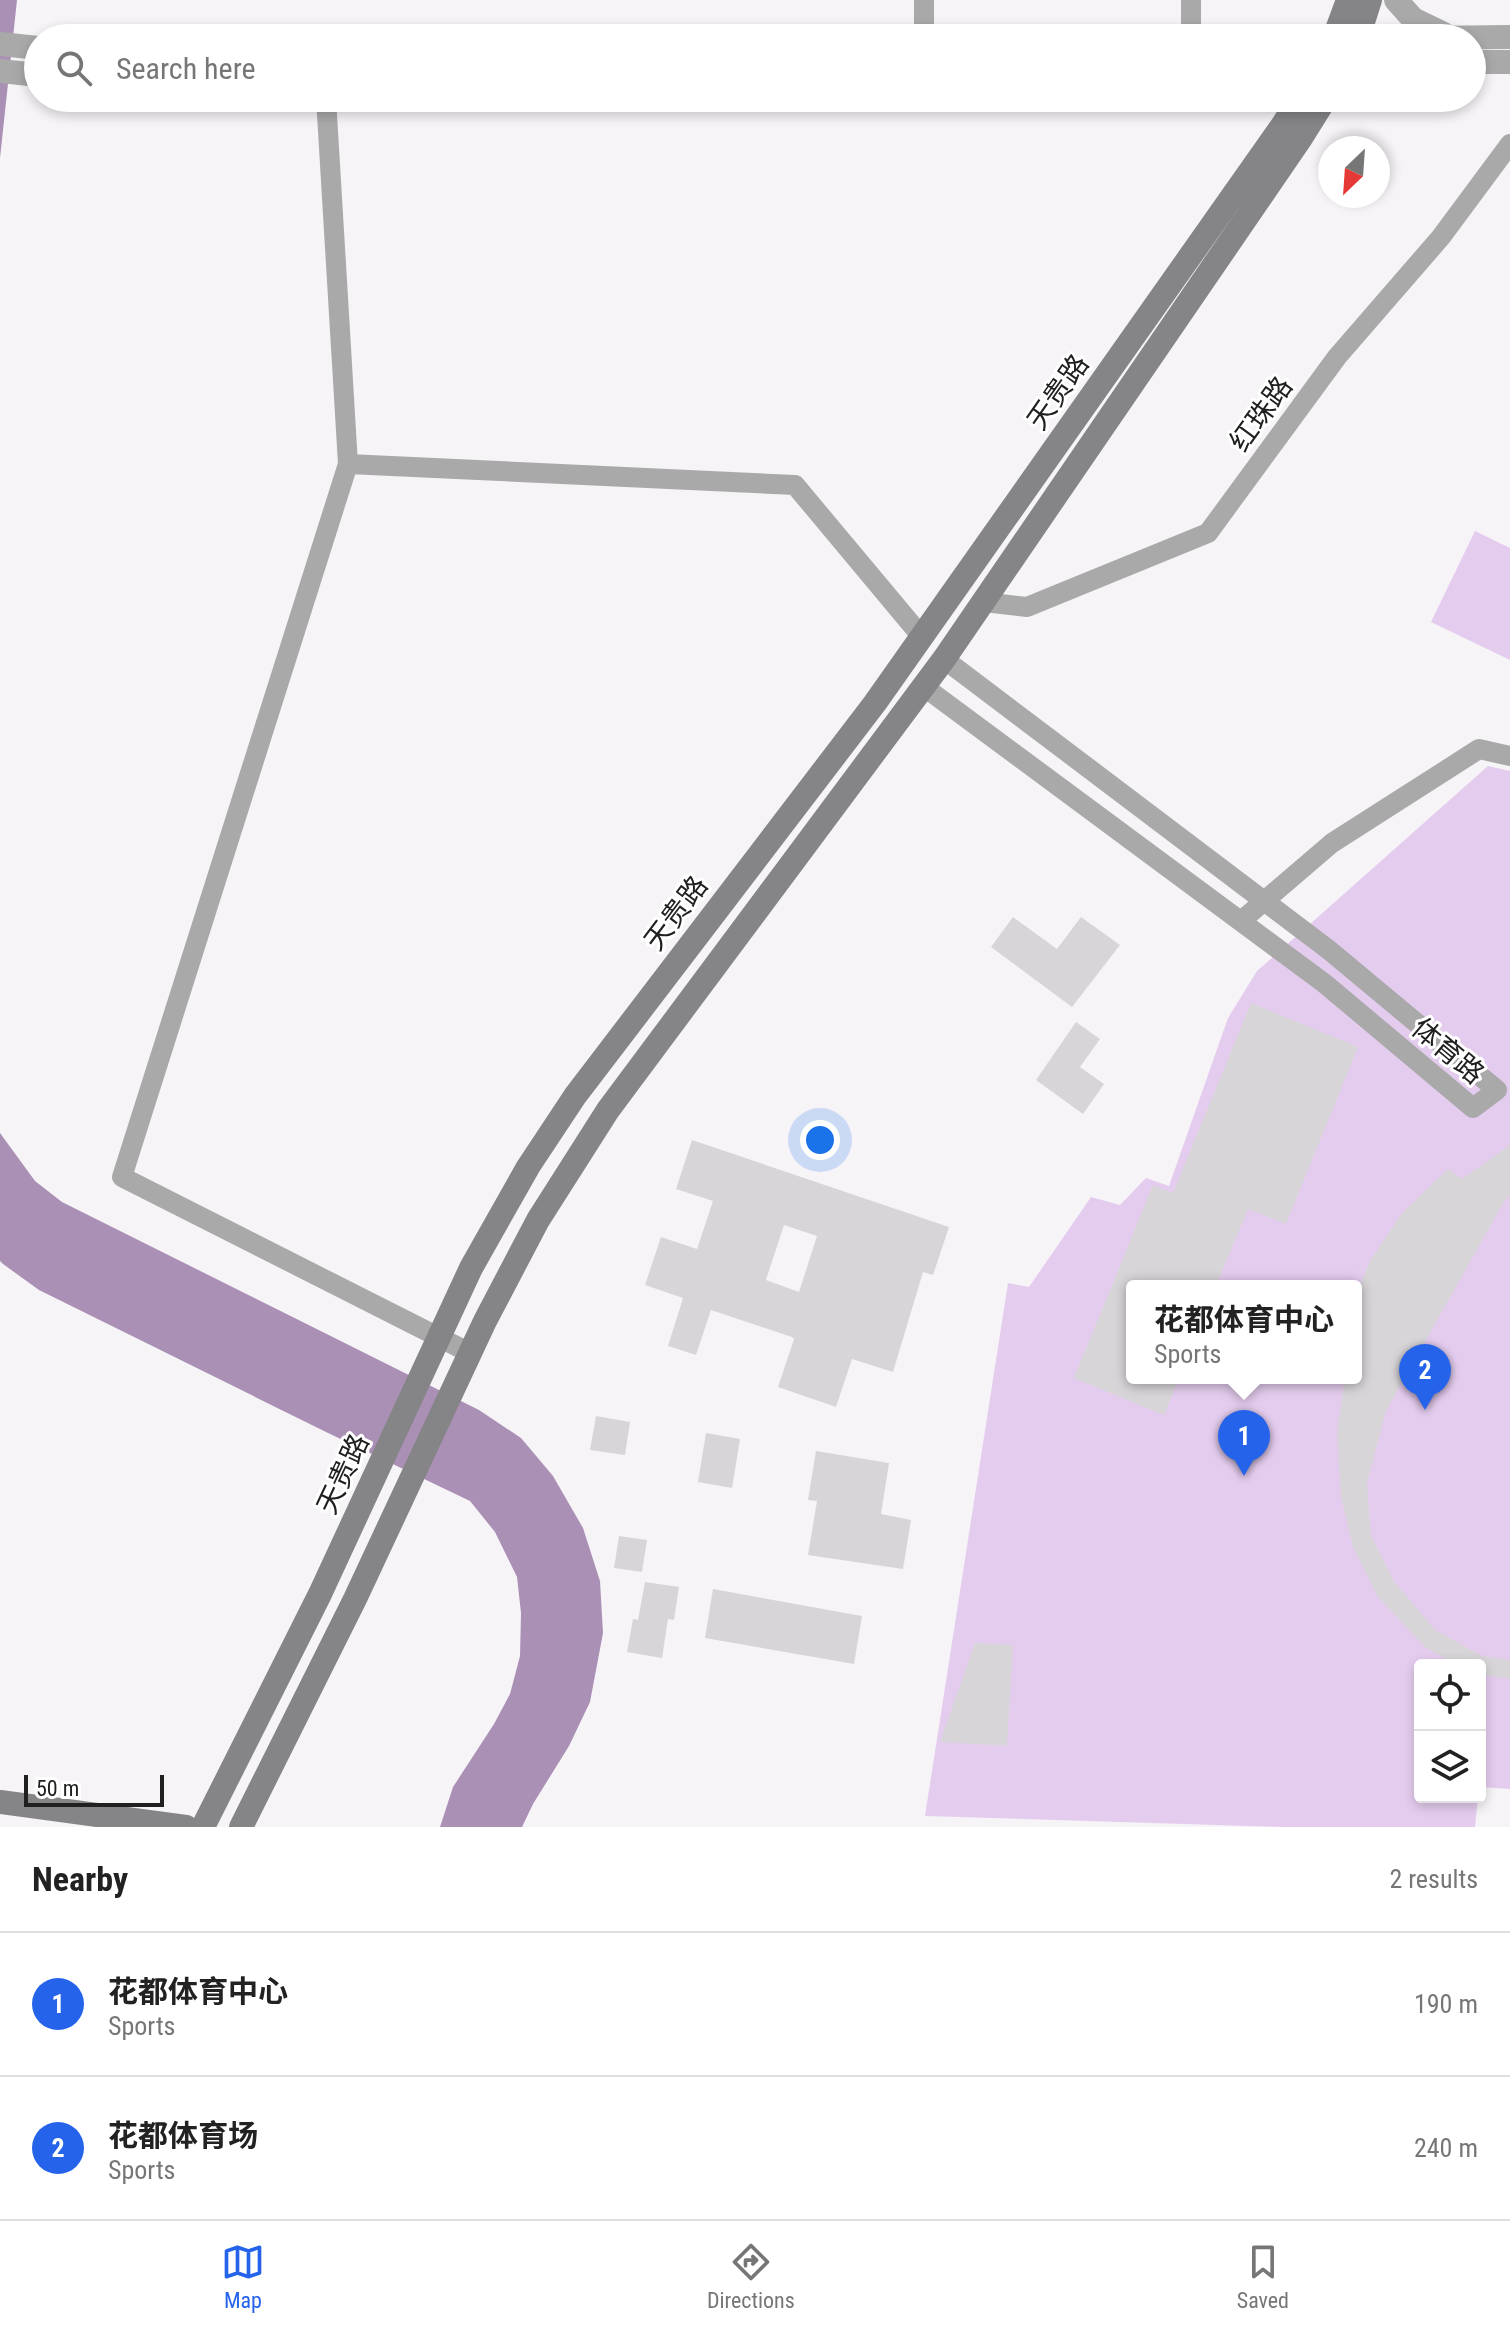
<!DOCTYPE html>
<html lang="en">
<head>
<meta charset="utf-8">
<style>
  :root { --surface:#fff; --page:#f6f6f6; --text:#222; --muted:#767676; --line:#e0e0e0; --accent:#2563eb }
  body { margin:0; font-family:"Roboto Condensed","Noto Sans SC",sans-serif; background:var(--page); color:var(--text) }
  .controls { position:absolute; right:24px; bottom:24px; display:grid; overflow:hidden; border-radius:8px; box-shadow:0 4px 12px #0003 }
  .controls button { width:72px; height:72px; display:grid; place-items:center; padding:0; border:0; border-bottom:2px solid var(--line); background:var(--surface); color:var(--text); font:40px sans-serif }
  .compass { position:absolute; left:1318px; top:136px; width:72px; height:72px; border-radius:50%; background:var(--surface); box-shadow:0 4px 12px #0003; rotate:205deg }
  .scale { position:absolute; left:24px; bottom:20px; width:140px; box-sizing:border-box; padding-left:8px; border:4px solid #212021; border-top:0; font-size:22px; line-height:28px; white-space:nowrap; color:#212021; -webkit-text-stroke:6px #fff; paint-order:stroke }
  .you { position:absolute; left:820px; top:1140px; width:28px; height:28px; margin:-20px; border:6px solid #fff; border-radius:50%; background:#1a73e8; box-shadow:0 0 0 12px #1a73e833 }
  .badge { display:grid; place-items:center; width:52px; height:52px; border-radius:50%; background:var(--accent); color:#fff; font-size:26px; font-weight:700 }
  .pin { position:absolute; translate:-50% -66px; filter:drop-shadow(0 2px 4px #0008) }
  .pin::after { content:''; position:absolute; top:42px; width:28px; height:24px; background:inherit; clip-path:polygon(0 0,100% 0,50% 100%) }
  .popup { position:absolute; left:1126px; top:1280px; width:236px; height:104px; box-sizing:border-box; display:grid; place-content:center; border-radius:8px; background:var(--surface); filter:drop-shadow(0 2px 6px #0005); font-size:26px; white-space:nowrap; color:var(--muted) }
  .popup b { font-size:30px; color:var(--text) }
  .popup::after { content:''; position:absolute; left:50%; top:100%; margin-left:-16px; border:16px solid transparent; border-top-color:var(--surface) }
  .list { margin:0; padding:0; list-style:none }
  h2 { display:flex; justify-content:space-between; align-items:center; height:104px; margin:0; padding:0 32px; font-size:34px }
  h2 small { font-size:26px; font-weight:400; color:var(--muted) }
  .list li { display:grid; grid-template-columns:52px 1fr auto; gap:24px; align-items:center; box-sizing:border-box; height:144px; padding:0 32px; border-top:2px solid var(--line) }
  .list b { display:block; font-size:30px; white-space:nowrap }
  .list p { margin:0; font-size:26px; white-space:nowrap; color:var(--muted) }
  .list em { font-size:26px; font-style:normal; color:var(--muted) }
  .icon { flex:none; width:44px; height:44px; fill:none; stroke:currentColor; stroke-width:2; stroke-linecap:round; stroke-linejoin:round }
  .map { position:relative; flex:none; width:1510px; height:1827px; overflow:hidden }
  .search { position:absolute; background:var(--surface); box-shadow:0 4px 12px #0003; left:24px; right:24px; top:24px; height:88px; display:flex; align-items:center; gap:20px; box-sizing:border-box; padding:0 28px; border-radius:44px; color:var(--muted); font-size:30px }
  .sheet { height:392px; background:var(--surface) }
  nav { display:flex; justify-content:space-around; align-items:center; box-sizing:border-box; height:112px; border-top:2px solid var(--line); background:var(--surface); font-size:22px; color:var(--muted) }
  nav a { display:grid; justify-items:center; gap:4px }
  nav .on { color:var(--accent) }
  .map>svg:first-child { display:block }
  .green { fill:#e4ccee; fill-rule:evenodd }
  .water { fill:#aa90b5 }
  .building { fill:#d8d5d9; fill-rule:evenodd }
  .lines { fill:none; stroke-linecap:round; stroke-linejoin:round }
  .minor { stroke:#aaa9aa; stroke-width:20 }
  .tertiary { stroke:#aaa9aa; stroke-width:24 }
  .secondary { stroke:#858486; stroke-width:24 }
  .labels { text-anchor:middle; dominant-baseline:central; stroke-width:6; stroke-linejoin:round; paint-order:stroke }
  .street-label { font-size:28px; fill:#212021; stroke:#fff }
</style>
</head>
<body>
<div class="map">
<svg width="1510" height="1827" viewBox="0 0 1510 1827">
  <rect width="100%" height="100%" fill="#f7f4f8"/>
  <!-- green -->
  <g class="green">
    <polygon points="1475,531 1510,548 1510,660 1431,622"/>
    <path d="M1488 766 1510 771V1789L1480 1787V1665H1420V1797H1478L1475 1827H1283L925 1816 1008 1283 1029 1287 1091 1197 1120 1205 1146 1178 1169 1186 1228 1018 1257 971ZM1132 1286H1356V1378H1132Z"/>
  </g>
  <!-- water -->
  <g class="water">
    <polygon points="0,0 17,0 0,158"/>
    <polygon points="0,1133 35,1181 62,1202 479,1410 521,1438 553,1476 583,1528 600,1581 603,1633 590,1702 569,1746 533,1804 522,1827 440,1827 453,1787 494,1724 510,1694 520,1656 521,1613 517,1577 495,1532 470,1501 326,1432 39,1290 3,1264 0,1261"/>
  </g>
  <!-- building -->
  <g class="building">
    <polygon points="1013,917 1057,949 1081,917 1120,945 1072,1007 991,947"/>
    <polygon points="1251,1003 1358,1047 1286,1224 1248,1209 1216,1286 1132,1286 1132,1378 1179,1378 1164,1415 1074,1378 1153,1185 1173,1193"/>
    <polygon points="1076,1022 1100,1039 1080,1067 1104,1084 1083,1114 1036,1080"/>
    <path d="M692 1140 949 1227 933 1275 923 1272 893 1372 852 1359 836 1407 778 1387 794 1339 792 1337 711 1310 696 1355 668 1346 683 1298 645 1285 661 1237 697 1249 713 1201 676 1189ZM784 1225 817 1236 799 1292 766 1280Z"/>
    <polygon points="1510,1145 1510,1195 1502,1205 1386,1411 1367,1483 1371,1536 1393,1580 1435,1630 1482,1656 1510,1660 1510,1679 1480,1674 1480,1665 1458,1665 1425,1647 1378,1597 1353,1547 1341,1497 1337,1432 1345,1378 1356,1378 1356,1294 1370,1261 1402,1213 1448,1169 1462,1179"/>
    <polygon points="596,1416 630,1422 625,1455 590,1450"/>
    <polygon points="706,1433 740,1439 732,1488 698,1482"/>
    <polygon points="816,1451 889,1463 881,1514 911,1520 903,1569 808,1555 817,1501 808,1500"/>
    <polygon points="619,1536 647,1540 642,1572 614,1568"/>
    <polygon points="645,1582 679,1587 674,1620 668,1619 662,1658 627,1652 633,1619 638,1620"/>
    <polygon points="713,1589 862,1616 854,1664 705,1638"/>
    <polygon points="975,1643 1013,1645 1007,1746 940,1742"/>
  </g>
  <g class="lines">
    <!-- minor -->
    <g class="minor">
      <polyline points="924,38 924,0"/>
      <polyline points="1191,38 1191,0"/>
      <polyline points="326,98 348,464 122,1177 470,1353"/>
      <polyline points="348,464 795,485 922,637"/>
      <polyline points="984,602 1027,607 1208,533 1337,357 1441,237 1510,144"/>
      <polyline points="923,686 1324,983 1473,1108 1497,1090 1329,950 944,659"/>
      <polyline points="1241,921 1332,843 1479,749 1510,756"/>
    </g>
    <!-- tertiary -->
    <g class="tertiary">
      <polyline points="1396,0 1413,19 1444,34"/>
      <polyline points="1420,38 1510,37"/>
      <polyline points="0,44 38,48"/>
      <polyline points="1472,62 1510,62"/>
      <polyline points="0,71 38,75"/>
    </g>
    <!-- secondary -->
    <g class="secondary">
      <polyline points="1334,38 1348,0"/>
      <polyline points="1358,38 1370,0"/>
      <polyline points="0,1802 186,1827"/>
      <polyline points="203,1827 320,1594 471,1268 528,1167 575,1096 875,703 1282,126 1300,98"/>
      <polyline points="241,1827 355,1599 485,1321 538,1220 608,1110 944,659 1301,138 1326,98"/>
    </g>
  </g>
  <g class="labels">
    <!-- street labels -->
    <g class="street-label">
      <text transform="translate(1058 392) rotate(-55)">天贵路</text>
      <text transform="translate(1261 414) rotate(-54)">红珠路</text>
      <text transform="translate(676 913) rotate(-53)">天贵路</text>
      <text transform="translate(1448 1051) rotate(40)">体育路</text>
      <text transform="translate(343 1474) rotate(-65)">天贵路</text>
    </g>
  </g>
</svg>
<div class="controls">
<button><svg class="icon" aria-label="locate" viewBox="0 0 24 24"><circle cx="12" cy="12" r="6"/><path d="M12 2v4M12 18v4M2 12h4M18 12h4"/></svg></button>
<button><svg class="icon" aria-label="layers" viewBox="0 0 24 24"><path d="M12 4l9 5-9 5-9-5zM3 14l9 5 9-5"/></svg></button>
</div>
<svg class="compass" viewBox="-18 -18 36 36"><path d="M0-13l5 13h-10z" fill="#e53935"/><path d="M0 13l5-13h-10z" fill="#767676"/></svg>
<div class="scale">50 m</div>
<div class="you"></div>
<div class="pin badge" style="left:1244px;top:1476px">1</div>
<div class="popup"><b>花都体育中心</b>Sports</div>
<div class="pin badge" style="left:1425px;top:1410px">2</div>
<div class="search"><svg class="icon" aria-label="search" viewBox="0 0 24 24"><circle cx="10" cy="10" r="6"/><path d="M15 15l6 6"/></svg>Search here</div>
</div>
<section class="sheet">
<h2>Nearby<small>2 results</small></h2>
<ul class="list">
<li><span class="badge">1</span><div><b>花都体育中心</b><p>Sports</p></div><em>190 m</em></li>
<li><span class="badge">2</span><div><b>花都体育场</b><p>Sports</p></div><em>240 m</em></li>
</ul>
</section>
<nav>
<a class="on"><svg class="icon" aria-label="map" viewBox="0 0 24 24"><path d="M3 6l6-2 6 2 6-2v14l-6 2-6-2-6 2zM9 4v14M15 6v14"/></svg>Map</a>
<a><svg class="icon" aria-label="directions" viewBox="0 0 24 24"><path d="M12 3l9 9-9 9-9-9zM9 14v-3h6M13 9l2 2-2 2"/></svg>Directions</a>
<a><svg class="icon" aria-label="saved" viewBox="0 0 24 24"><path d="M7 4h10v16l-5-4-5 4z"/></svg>Saved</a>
</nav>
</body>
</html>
